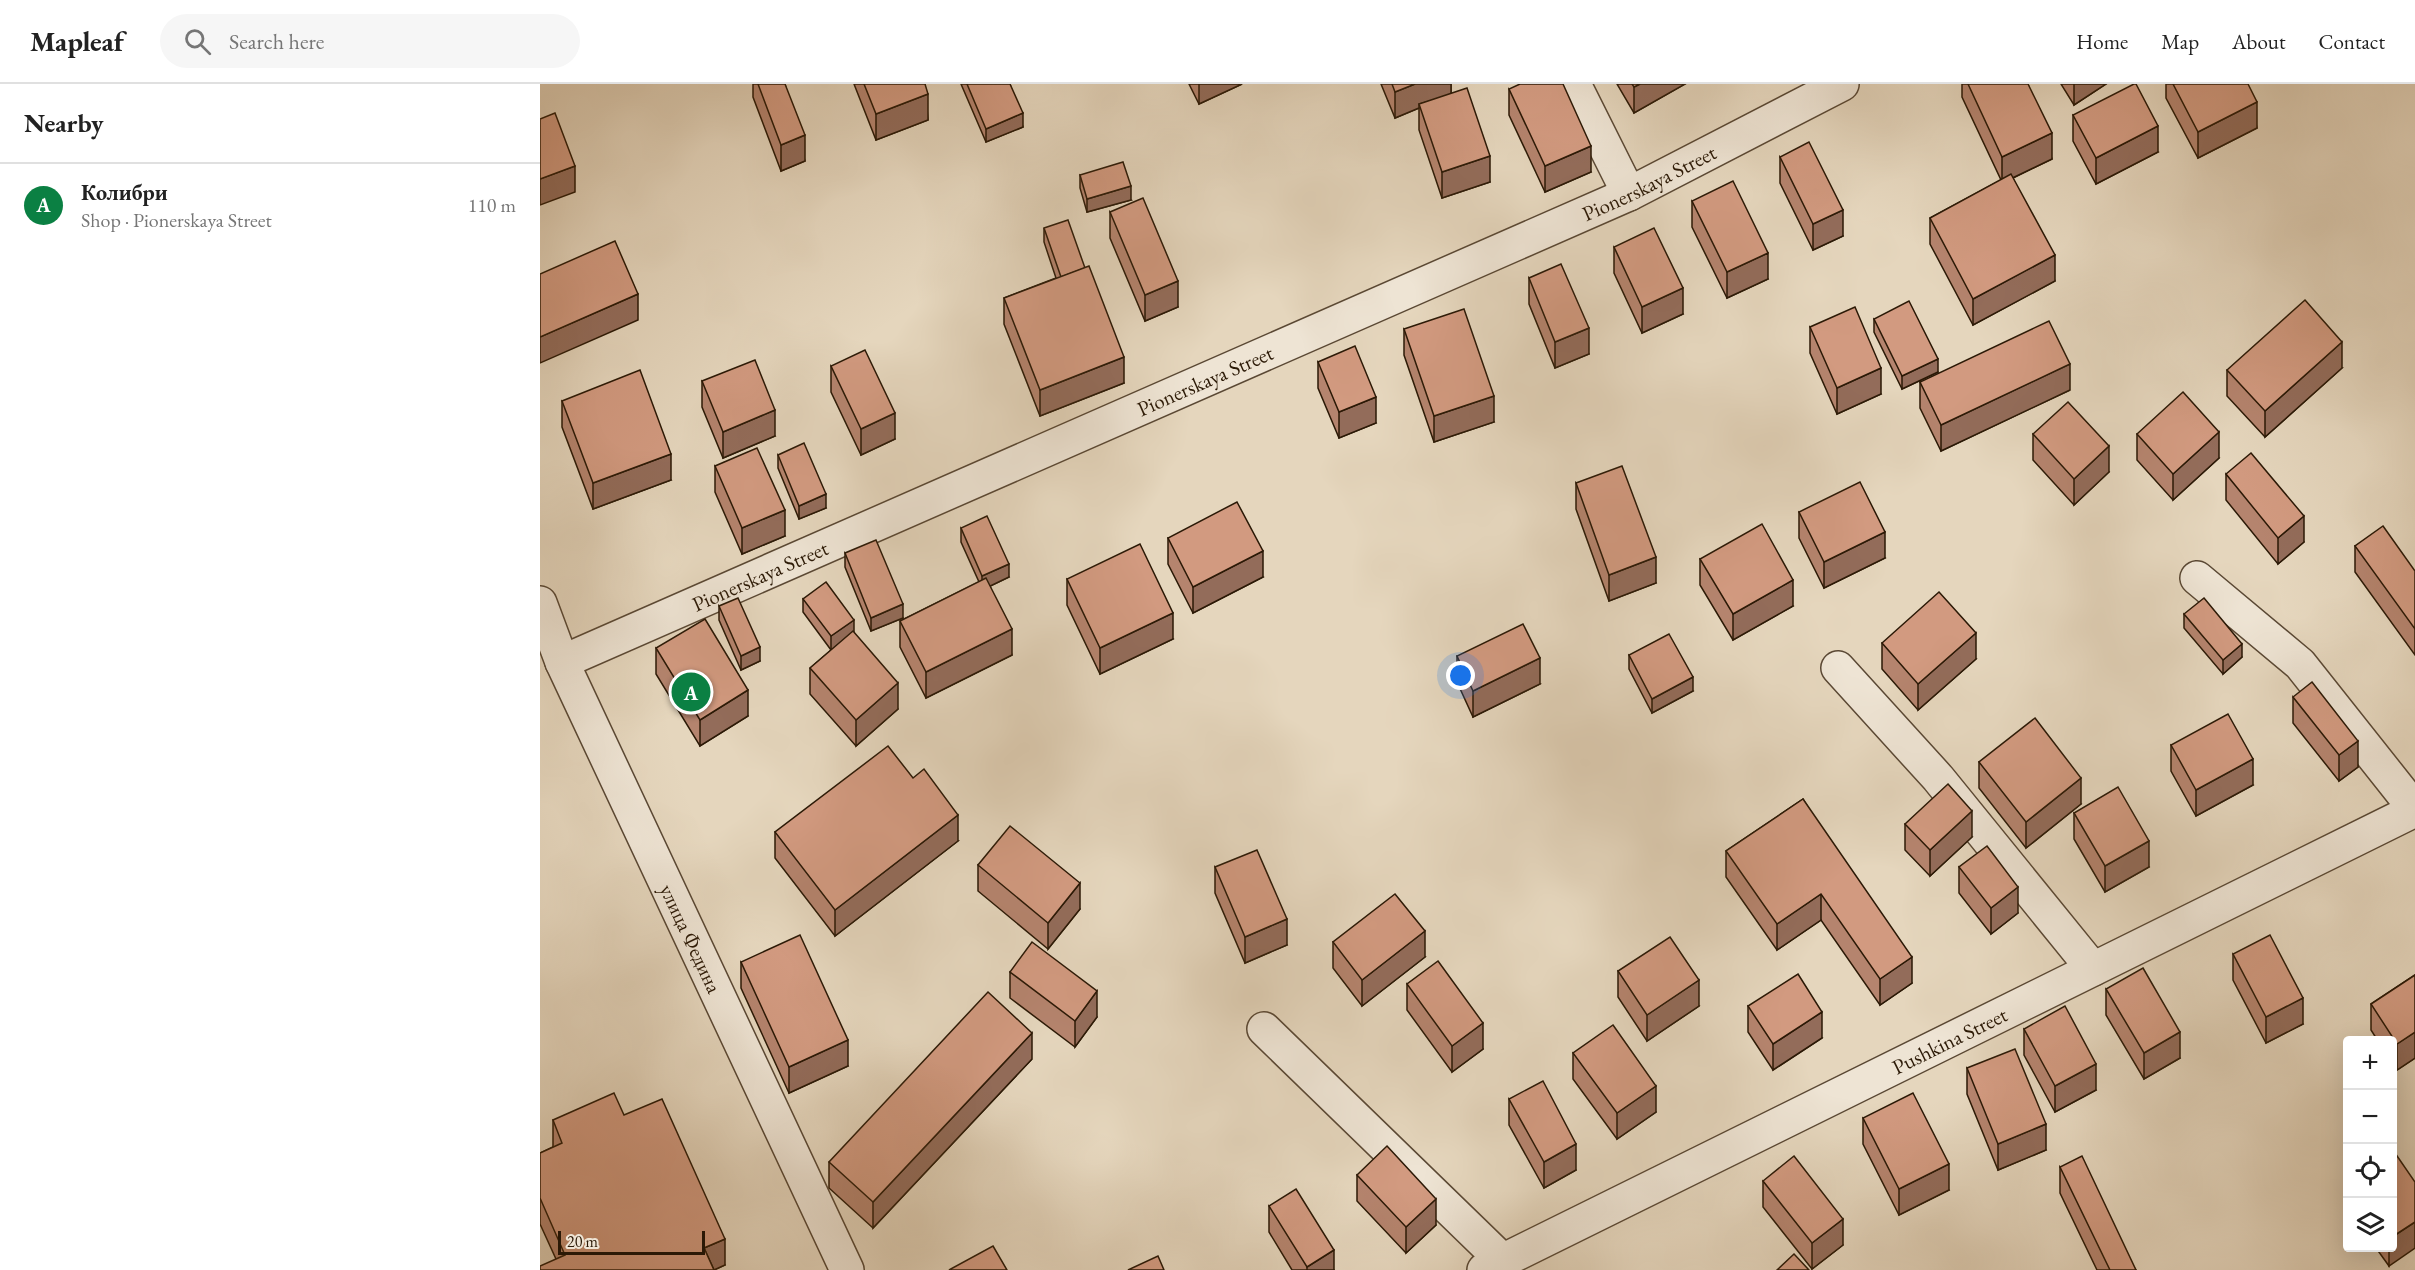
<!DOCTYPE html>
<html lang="en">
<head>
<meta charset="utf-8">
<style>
  :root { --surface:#fff; --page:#f6f6f6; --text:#222; --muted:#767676; --line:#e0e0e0; --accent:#0b8043 }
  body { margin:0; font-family:"EB Garamond",serif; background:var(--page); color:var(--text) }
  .controls { position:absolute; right:18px; bottom:18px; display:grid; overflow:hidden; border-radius:6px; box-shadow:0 6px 24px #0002 }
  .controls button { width:54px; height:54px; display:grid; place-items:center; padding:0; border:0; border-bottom:2px solid var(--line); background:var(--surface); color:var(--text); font:30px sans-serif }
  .scale { position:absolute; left:18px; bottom:15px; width:147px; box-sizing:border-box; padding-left:6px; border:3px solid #2b1906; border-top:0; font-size:16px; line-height:21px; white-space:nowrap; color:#2b1906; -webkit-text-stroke:4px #eee4d4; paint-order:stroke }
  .you { position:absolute; left:921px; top:592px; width:21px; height:21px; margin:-15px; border:4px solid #fff; border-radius:50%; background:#1a73e8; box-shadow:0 0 0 9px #1a73e833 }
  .badge { display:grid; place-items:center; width:39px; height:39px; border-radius:50%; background:var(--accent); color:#fff; font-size:20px; font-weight:700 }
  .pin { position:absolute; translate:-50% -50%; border:3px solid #fff; box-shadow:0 2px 6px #0006 }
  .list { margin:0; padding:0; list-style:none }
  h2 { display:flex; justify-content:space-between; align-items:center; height:78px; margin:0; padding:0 24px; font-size:26px }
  h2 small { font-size:20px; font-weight:400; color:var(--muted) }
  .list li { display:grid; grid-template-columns:39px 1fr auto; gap:18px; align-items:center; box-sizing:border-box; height:84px; padding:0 24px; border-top:2px solid var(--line) }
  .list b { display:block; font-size:22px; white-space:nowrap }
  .list p { margin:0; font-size:20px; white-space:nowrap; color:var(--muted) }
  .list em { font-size:20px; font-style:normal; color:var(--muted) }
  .icon { flex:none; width:33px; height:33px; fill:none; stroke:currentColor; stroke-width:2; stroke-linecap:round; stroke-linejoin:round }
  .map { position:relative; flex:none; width:1875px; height:1186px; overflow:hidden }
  header { display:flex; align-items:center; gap:36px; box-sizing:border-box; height:84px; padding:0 30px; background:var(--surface); border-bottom:2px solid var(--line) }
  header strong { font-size:28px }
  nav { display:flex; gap:33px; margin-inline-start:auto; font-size:21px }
  .search { width:420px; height:54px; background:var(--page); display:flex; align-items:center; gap:15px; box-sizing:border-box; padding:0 21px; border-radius:33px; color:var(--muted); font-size:22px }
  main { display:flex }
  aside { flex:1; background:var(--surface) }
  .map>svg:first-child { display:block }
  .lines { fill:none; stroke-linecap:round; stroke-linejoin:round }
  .minor-casing { stroke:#5a4834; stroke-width:36 }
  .minor { stroke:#eee4d4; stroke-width:33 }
  .wall { fill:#b5846e; stroke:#2b1906; stroke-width:1.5 }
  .shaded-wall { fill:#936c5a; stroke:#2b1906; stroke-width:1.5 }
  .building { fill:#d29a80; stroke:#2b1906; stroke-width:1.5 }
  .labels { text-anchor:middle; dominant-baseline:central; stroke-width:4.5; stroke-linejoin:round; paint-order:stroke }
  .street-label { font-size:21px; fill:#2b1906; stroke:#eee4d4 }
</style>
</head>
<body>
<header>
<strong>Mapleaf</strong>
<div class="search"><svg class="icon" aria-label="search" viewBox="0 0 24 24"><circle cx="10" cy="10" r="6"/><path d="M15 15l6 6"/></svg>Search here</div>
<nav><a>Home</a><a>Map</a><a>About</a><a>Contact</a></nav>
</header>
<main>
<aside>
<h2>Nearby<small></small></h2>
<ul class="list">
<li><span class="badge">A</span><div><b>Колибри</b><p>Shop · Pionerskaya Street</p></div><em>110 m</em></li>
</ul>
</aside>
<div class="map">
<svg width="1875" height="1186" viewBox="0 0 1875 1186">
  <rect width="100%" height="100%" fill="#e5d6bd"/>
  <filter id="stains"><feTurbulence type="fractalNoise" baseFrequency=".00333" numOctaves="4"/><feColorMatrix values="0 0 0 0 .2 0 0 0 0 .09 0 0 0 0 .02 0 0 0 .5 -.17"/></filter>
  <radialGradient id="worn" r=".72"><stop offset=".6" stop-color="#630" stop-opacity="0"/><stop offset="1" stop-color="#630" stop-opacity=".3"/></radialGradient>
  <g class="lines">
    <defs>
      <g id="minor">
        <polyline points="1034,0 1089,110"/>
        <polyline points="1657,494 1760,580 1875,725"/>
        <path id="s1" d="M0 519 22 578 307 1186"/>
        <path id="s2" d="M22 578 1089 110 1302 0"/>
        <polyline points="1298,584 1398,694 1553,885"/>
        <polyline points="724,945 963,1177"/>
        <path id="s3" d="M944 1186 1875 726"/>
      </g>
    </defs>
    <!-- minor casing -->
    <use href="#minor" class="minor-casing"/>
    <!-- minor -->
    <use href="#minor" class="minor"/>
  </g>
  <!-- wall -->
  <g class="wall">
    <polygon points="213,0 245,0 265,77 241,87 213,13"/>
    <polygon points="314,0 385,0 388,36 336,56"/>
    <polygon points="421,0 470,0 483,43 446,58"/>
    <polygon points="649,0 702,0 659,20"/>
    <polygon points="841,0 911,0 911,9 950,98 902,114 879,46 879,24 855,34"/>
    <polygon points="1077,0 1145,0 1094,29"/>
    <polygon points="1422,0 1488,0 1512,75 1473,94 1515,197 1433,241 1390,160 1390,134 1461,96 1422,13"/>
    <polygon points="1521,0 1566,0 1534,21"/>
    <polygon points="1626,0 1708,0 1717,44 1658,74 1626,14"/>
    <polygon points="969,5 1051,88 1005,108 969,31"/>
    <polygon points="1533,31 1618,68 1556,100 1533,57"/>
    <polygon points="1240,73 1303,152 1273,166 1240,99"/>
    <polygon points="540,91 591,116 547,128 540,104"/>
    <polygon points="1152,117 1228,195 1187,214 1152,143"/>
    <polygon points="570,128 638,223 605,237 570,154"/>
    <polygon points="504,144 584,299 500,332 464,240 464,214 516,194 504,158"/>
    <polygon points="1074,163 1143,230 1102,249 1074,189"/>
    <polygon points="989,194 1049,270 1015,284 989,220"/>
    <polygon points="1334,235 1398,288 1362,305 1334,248"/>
    <polygon points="1270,243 1341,310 1297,330 1270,269"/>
    <polygon points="864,245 954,338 894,358 864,271"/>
    <polygon points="778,278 836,339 799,354 778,304"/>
    <polygon points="291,282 355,355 321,371 291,308"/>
    <polygon points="1802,284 1725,353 1687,312 1687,286"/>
    <polygon points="162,297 235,352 183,374 162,323"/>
    <polygon points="1380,298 1530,306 1401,367 1380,324"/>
    <polygon points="22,317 131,396 53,425 22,343"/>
    <polygon points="1493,350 1569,388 1534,421 1493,376"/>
    <polygon points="1597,350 1679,374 1633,416 1597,376"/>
    <polygon points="238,371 286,424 259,435 238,384"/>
    <polygon points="175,382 245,452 202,470 175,408"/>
    <polygon points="1686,390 1764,458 1738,480 1686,416"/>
    <polygon points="1036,399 1116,499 1069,517 1036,425"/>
    <polygon points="1259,428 1345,474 1284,504 1259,454"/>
    <polygon points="421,444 469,493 450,502 472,571 386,614 360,563 360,537 439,498 421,458"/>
    <polygon points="628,454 723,493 653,529 628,480"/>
    <polygon points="1815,462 1875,487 1875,571 1815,488"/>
    <polygon points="305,469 363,534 331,547 305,483"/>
    <polygon points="1160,475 1253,522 1193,556 1160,501"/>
    <polygon points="527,495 633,555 560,590 527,521"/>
    <polygon points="263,515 314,549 358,625 316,662 270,610 270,584 291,566 263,528"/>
    <polygon points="179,522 220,577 201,586 179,536"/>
    <polygon points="1644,530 1702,573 1683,590 1644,544"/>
    <polygon points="1342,559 1436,575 1378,626 1342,585"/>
    <polygon points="116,564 208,632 160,662 116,590"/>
    <polygon points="1089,571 1153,607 1112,629 1089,585"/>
    <polygon points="917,572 1000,600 933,633 917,598"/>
    <polygon points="1753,613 1818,683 1799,697 1753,639"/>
    <polygon points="1631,661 1713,701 1656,732 1631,687"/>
    <polygon points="1439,678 1541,720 1486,764 1439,704"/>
    <polygon points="1263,715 1372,899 1340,921 1281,836 1237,866 1186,793 1186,767"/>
    <polygon points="1534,729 1609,783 1565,808 1534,755"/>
    <polygon points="1365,740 1432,753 1390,792 1365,766"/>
    <polygon points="235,748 418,757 295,852 235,774"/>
    <polygon points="438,781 540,825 508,865 438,807"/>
    <polygon points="675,783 747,861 705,879 675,809"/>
    <polygon points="1419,783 1478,829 1451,850 1419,809"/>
    <polygon points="793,858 885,873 822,922 793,884"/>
    <polygon points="1693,870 1763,940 1726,959 1693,896"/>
    <polygon points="201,878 308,982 249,1009 201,904"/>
    <polygon points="1078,887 1159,922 1107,957 1078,913"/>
    <polygon points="470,888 557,933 535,963 470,914"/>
    <polygon points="1875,891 1875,974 1857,986 1852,978 1852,957 1838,957 1831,946 1831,920"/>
    <polygon points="867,900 943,965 912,988 867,926"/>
    <polygon points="1566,905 1640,974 1604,995 1566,931"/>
    <polygon points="1208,922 1282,954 1233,986 1208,948"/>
    <polygon points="1484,945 1556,1006 1515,1028 1484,971"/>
    <polygon points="1033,969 1116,1028 1077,1055 1033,995"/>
    <polygon points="492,975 333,1144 289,1104 289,1078"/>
    <polygon points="1427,984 1506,1066 1458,1086 1427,1010"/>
    <polygon points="969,1015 1036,1086 1004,1104 969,1041"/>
    <polygon points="84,1031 185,1181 174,1186 16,1175 0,1140 0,1069 13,1063 13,1036"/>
    <polygon points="1323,1034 1409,1106 1359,1131 1323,1060"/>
    <polygon points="1520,1083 1596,1186 1557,1186 1520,1109"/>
    <polygon points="817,1091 896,1141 866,1169 817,1117"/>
    <polygon points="1223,1097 1303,1161 1272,1185 1223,1123"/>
    <polygon points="729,1122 794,1186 752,1186 729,1148"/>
    <polygon points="1836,1164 1852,1164 1849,1182"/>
  </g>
  <!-- shaded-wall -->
  <g class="shaded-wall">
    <polygon points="659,0 702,0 659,20"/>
    <polygon points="875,0 911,0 911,11 879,20 879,24 855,34 855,8"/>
    <polygon points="1100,0 1145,0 1094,29 1094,3"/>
    <polygon points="1534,0 1566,0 1534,21"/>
    <polygon points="388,10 388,36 336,56 336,30"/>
    <polygon points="1717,18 1717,44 1658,74 1658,48"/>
    <polygon points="483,29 483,43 446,58 446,45"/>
    <polygon points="1618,42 1618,68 1556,100 1556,74"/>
    <polygon points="1512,49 1512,75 1462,99 1462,73"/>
    <polygon points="265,51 265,77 241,87 241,61"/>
    <polygon points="1051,62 1051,88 1005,108 1005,82"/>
    <polygon points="950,72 950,98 902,114 902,88"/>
    <polygon points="35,82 35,108 0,121 0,95"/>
    <polygon points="591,102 591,116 547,128 547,115"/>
    <polygon points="1303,126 1303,152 1273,166 1273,140"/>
    <polygon points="1228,169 1228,195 1187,214 1187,188"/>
    <polygon points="1515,171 1515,197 1433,241 1433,215"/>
    <polygon points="638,197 638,223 605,237 605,211"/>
    <polygon points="1143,204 1143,230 1102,249 1102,223"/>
    <polygon points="98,210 98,236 0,279 0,253"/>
    <polygon points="1049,244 1049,270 1015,284 1015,258"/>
    <polygon points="1802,258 1802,284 1725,353 1725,327"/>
    <polygon points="584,273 584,299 500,332 500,306"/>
    <polygon points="1398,275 1398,288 1362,305 1362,292"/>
    <polygon points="1530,280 1530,306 1401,367 1401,341"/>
    <polygon points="1341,284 1341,310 1297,330 1297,304"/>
    <polygon points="954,312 954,338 894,358 894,332"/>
    <polygon points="836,313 836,339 799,354 799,328"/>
    <polygon points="235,326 235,352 183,374 183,348"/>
    <polygon points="355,329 355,355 321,371 321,345"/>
    <polygon points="1679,348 1679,374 1633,416 1633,390"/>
    <polygon points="1569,362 1569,388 1534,421 1534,395"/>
    <polygon points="131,370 131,396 53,425 53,399"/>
    <polygon points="286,410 286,424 259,435 259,422"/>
    <polygon points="245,426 245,452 202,470 202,444"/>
    <polygon points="1764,432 1764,458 1738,480 1738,454"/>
    <polygon points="1345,448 1345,474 1284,504 1284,478"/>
    <polygon points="723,467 723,493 653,529 653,503"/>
    <polygon points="1116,473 1116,499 1069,517 1069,491"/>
    <polygon points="469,480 469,493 442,506 442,492"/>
    <polygon points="1253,496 1253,522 1193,556 1193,530"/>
    <polygon points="363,520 363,534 331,547 331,534"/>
    <polygon points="633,529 633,555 560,590 560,564"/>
    <polygon points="314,536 314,550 291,566 291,552"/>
    <polygon points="472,545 472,571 386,614 386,588"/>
    <polygon points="1436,549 1436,575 1378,626 1378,600"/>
    <polygon points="1702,560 1702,573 1683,590 1683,576"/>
    <polygon points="220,563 220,577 201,586 201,572"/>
    <polygon points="1000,574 1000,600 933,633 933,607"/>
    <polygon points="1153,593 1153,607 1112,629 1112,615"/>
    <polygon points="358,599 358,625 316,662 316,636"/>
    <polygon points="208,606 208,632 160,662 160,636"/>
    <polygon points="1818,657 1818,683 1799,697 1799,671"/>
    <polygon points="1713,675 1713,701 1656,732 1656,706"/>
    <polygon points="1541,694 1541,720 1486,764 1486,738"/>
    <polygon points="1432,727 1432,753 1390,792 1390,766"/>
    <polygon points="418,731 418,757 295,852 295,826"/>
    <polygon points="1609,757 1609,783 1565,808 1565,782"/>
    <polygon points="540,799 540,825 508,865 508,839"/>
    <polygon points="1478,803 1478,829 1451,850 1451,824"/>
    <polygon points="1281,810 1281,836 1237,866 1237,840"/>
    <polygon points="747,835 747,861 705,879 705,853"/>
    <polygon points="885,847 885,873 822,922 822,896"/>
    <polygon points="1372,873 1372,899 1340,921 1340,895"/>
    <polygon points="1159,896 1159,922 1107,957 1107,931"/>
    <polygon points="557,907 557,933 535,963 535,937"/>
    <polygon points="1763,914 1763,940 1726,959 1726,933"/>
    <polygon points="1282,928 1282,954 1233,986 1233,960"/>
    <polygon points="943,939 943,965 912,988 912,962"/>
    <polygon points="1640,948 1640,974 1604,995 1604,969"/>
    <polygon points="1875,948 1875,974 1857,986 1857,960"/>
    <polygon points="492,949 492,975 333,1144 333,1118"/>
    <polygon points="308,956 308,982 249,1009 249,983"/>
    <polygon points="1556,980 1556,1006 1515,1028 1515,1002"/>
    <polygon points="1116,1002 1116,1028 1077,1055 1077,1029"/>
    <polygon points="1506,1040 1506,1066 1458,1086 1458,1060"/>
    <polygon points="1036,1060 1036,1086 1004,1104 1004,1078"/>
    <polygon points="1409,1080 1409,1106 1359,1131 1359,1105"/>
    <polygon points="896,1115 896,1141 866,1169 866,1143"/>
    <polygon points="1303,1135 1303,1161 1272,1185 1272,1159"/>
    <polygon points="1875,1138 1875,1164 1849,1182 1849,1164 1852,1164 1852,1153"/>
    <polygon points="185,1155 185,1181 174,1186 164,1164"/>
    <polygon points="794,1166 794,1186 767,1186 767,1183"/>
  </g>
  <!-- building -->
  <g class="building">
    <polygon points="218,0 245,0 265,51 241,61"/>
    <polygon points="324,0 385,0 388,10 336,30"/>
    <polygon points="427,0 470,0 483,29 446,45"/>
    <polygon points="852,0 875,0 855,8"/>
    <polygon points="980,0 1023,0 1051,62 1005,82 969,5"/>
    <polygon points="1092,0 1100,0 1094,3"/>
    <polygon points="1428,0 1488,0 1512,49 1462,73"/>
    <polygon points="1594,0 1596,0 1618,42 1556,74 1533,31"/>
    <polygon points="1633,0 1708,0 1717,18 1658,48"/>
    <polygon points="927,4 950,72 902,88 879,20"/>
    <polygon points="15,29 35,82 0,95 0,35"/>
    <polygon points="1269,58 1303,126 1273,140 1240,73"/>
    <polygon points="583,78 591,102 547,115 540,91"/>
    <polygon points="1471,90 1515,171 1433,215 1390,134"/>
    <polygon points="1193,97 1228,169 1187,188 1152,117"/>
    <polygon points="603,114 638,197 605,211 570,128"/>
    <polygon points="528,136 545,184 521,193 504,144"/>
    <polygon points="1114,144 1143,204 1102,223 1074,163"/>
    <polygon points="75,157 98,210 0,253 0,190"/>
    <polygon points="1021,180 1049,244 1015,258 989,194"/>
    <polygon points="549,182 584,273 500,306 464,214"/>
    <polygon points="1765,216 1802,258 1725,327 1687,286"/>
    <polygon points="1369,217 1398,275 1362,292 1334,235"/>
    <polygon points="1315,223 1341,284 1297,304 1270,243"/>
    <polygon points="924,225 954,312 894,332 864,245"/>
    <polygon points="1509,237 1530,280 1401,341 1380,298"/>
    <polygon points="815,262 836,313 799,328 778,278"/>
    <polygon points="325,266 355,329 321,345 291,282"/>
    <polygon points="215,276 235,326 183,348 162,297"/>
    <polygon points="100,286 131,370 53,399 22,317"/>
    <polygon points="1643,308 1679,348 1633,390 1597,350"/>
    <polygon points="1528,318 1569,362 1534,395 1493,350"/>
    <polygon points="264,359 286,410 259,422 238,371"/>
    <polygon points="217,364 245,426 202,444 175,382"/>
    <polygon points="1711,369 1764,432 1738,454 1686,390"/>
    <polygon points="1082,382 1116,473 1069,491 1036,399"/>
    <polygon points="1320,398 1345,448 1284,478 1259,428"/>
    <polygon points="697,418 723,467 653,503 628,454"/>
    <polygon points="447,432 469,480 442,492 421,444"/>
    <polygon points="1222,440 1253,496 1193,530 1160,475"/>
    <polygon points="1843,442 1875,487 1875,545 1815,462"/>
    <polygon points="336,456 363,520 331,534 305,469"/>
    <polygon points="600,460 633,529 560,564 527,495"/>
    <polygon points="446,494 472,545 386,588 360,537"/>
    <polygon points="286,498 314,536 291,552 263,515"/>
    <polygon points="1399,508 1436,549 1378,600 1342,559"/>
    <polygon points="198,514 220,563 201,572 179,522"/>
    <polygon points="1664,514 1702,560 1683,576 1644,530"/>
    <polygon points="165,535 208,606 160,636 116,564"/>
    <polygon points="983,540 1000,574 933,607 917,572"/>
    <polygon points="313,547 358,599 316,636 270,584"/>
    <polygon points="1129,550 1153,593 1112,615 1089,571"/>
    <polygon points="1772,598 1818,657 1799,671 1753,613"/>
    <polygon points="1688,630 1713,675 1656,706 1631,661"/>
    <polygon points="1495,634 1541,694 1486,738 1439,678"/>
    <polygon points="348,662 373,694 384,685 418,731 295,826 235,748"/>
    <polygon points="1408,700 1432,727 1390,766 1365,740"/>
    <polygon points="1578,703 1609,757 1565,782 1534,729"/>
    <polygon points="1263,715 1372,873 1340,895 1281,810 1237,840 1186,767"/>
    <polygon points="470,742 540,799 508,839 438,781"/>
    <polygon points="1447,762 1478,803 1451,824 1419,783"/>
    <polygon points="717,766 747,835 705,853 675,783"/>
    <polygon points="855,810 885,847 822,896 793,858"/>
    <polygon points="260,851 308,956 249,983 201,878"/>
    <polygon points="1730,851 1763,914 1726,933 1693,870"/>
    <polygon points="1130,853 1159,896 1107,931 1078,887"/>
    <polygon points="492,858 557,907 535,937 470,888"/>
    <polygon points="898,877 943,939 912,962 867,900"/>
    <polygon points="1603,884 1640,948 1604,969 1566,905"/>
    <polygon points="1258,890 1282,928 1233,960 1208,922"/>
    <polygon points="1875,891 1875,948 1857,960 1831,920"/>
    <polygon points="448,908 492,949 333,1118 289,1078"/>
    <polygon points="1525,922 1556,980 1515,1002 1484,945"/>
    <polygon points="1073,941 1116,1002 1077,1029 1033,969"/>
    <polygon points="1475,965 1506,1040 1458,1060 1427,984"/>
    <polygon points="1003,997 1036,1060 1004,1078 969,1015"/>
    <polygon points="74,1009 84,1031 122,1015 185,1155 164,1164 174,1186 0,1186 0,1182 25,1171 0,1114 0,1069 22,1059 13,1036"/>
    <polygon points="1373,1009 1409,1080 1359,1105 1323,1034"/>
    <polygon points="847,1062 896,1115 866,1143 817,1091"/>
    <polygon points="1855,1069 1875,1098 1875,1138 1852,1153 1852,1070"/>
    <polygon points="1254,1072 1303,1135 1272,1159 1223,1097"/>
    <polygon points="1542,1072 1596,1186 1570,1186 1520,1083"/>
    <polygon points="756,1105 794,1166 767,1183 729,1122"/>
    <polygon points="453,1162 467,1186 409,1186"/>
    <polygon points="1254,1170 1269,1186 1237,1186"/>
    <polygon points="618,1172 624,1186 588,1186"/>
  </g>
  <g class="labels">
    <!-- street labels -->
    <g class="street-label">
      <text stroke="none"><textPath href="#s2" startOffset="1188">Pionerskaya Street</textPath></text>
      <text stroke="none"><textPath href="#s2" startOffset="702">Pionerskaya Street</textPath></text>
      <text stroke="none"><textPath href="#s2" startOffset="216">Pionerskaya Street</textPath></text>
      <text stroke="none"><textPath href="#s1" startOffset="368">улица Федина</textPath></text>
      <text stroke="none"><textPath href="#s3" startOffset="519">Pushkina Street</textPath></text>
    </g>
  </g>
  <rect width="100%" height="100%" filter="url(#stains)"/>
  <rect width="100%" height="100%" fill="url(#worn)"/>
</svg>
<div class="controls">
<button>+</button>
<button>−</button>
<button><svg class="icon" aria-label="locate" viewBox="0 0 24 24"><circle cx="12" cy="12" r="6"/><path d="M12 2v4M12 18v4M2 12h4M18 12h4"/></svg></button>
<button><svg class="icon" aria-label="layers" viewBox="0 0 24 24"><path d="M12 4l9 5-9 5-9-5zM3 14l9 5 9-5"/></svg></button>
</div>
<div class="scale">20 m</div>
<div class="you"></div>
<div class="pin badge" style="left:151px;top:608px">A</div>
</div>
</main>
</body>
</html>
